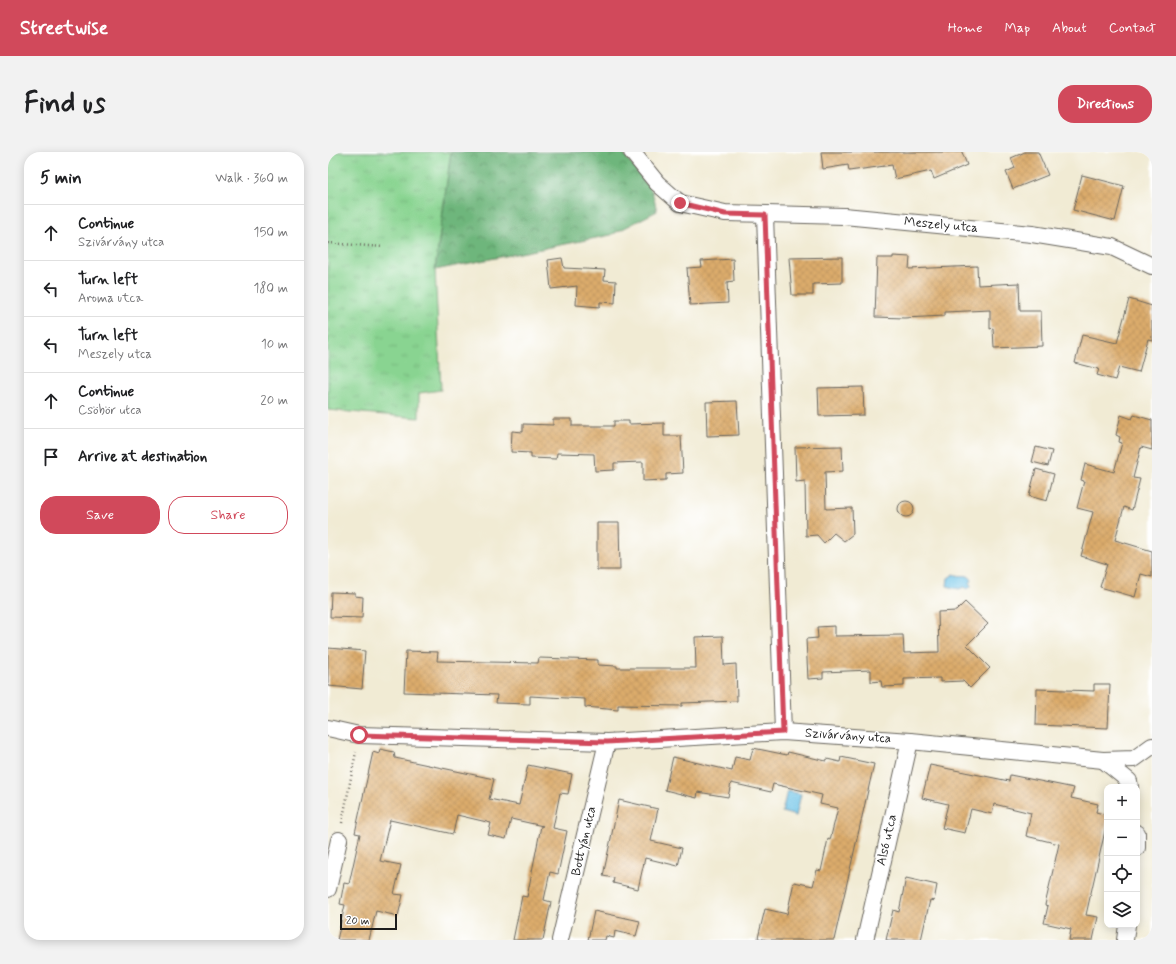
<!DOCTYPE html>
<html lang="en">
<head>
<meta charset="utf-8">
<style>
  :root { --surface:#fff; --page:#f2f2f2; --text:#202124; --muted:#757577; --line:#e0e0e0; --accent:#d1495b }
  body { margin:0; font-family:Mynerve,sans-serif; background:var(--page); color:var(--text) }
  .controls { position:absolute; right:12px; bottom:12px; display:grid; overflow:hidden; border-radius:8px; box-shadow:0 2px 10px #0003 }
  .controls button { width:36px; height:36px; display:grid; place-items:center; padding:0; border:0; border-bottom:1px solid var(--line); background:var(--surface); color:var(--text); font:20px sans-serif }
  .scale { position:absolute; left:12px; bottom:10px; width:57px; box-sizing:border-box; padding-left:4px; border:2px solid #1c1c1c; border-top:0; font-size:11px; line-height:14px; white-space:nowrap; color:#1c1c1c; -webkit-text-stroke:3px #fff; paint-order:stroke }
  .stop { position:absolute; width:12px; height:12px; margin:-9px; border:3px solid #d1495b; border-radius:50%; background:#fff }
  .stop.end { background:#d1495b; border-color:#fff; box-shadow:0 1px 4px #0008 }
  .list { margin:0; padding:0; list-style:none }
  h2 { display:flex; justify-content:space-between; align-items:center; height:52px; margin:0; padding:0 16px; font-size:17px }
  h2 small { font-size:13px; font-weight:400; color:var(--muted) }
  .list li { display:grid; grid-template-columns:26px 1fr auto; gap:12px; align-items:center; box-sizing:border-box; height:56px; padding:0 16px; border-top:1px solid var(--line) }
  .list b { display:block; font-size:15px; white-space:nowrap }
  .list p { margin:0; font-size:13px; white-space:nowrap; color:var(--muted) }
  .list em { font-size:13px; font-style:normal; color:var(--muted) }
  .actions { display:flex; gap:8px; padding:12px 16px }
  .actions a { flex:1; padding:9px 0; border:1px solid var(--accent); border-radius:16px; text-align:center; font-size:14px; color:var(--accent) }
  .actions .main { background:var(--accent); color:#fff }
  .icon { flex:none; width:22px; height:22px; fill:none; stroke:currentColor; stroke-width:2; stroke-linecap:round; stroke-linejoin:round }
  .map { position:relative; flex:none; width:824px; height:788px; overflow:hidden; border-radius:16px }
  header { display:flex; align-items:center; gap:24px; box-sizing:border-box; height:56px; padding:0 20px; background:var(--accent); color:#fff }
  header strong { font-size:19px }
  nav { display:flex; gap:22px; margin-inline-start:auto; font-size:14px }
  .intro { display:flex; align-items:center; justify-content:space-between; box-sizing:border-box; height:96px; padding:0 24px }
  h1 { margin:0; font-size:28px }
  .button { padding:10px 18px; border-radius:16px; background:var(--accent); color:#fff; font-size:14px; font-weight:700 }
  main { display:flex; gap:24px; padding:0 24px }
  aside { flex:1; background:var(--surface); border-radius:16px; box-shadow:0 2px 10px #0003 }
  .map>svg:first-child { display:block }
  .grass { fill:url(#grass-tufts); stroke:#527856 }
  .forest { fill:url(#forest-crowns); stroke:#45694c }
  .water { fill:#68c1e6; stroke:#426e81 }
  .building { fill:url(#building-cross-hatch) }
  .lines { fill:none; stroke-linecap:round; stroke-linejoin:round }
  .minor-casing { stroke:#67645c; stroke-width:18 }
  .path { stroke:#67645c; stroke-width:2.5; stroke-dasharray:1 3; stroke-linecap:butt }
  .minor { stroke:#fff; stroke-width:16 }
  .route { stroke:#d1495b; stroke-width:5 }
  .labels { text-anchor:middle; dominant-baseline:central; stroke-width:3; stroke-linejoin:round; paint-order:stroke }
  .street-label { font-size:13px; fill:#1c1c1c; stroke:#fff }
</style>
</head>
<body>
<header>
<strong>Streetwise</strong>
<nav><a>Home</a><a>Map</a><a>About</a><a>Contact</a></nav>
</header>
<div class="intro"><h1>Find us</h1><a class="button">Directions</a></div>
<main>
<aside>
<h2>5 min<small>Walk · 360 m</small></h2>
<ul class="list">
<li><svg class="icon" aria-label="ahead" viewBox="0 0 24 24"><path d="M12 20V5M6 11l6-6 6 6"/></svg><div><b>Continue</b><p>Szivárvány utca</p></div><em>150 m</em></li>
<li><svg class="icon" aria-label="left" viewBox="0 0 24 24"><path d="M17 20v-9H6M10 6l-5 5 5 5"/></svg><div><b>Turn left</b><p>Aroma utca</p></div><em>180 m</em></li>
<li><svg class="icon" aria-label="left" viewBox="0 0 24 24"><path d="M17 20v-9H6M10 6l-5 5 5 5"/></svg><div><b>Turn left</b><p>Meszely utca</p></div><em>10 m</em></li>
<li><svg class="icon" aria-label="ahead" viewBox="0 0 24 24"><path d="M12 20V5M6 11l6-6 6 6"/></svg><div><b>Continue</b><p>Csöbör utca</p></div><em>20 m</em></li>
<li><svg class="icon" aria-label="arrive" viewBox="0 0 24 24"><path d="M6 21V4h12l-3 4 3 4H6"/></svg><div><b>Arrive at destination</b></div></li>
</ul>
<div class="actions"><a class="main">Save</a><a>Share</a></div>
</aside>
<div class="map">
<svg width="824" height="788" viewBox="0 0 824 788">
  <defs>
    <pattern id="grass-tufts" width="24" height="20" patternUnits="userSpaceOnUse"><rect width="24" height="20" fill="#89d491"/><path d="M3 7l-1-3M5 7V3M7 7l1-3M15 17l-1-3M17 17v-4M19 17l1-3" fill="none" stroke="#76b57c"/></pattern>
    <pattern id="forest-crowns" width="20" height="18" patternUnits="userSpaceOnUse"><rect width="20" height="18" fill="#6eb67b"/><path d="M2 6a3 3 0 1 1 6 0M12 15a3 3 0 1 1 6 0" fill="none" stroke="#5a9364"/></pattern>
    <pattern id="building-cross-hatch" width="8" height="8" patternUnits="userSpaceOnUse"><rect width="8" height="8" fill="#dcac6c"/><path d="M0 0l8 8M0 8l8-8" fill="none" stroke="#bc935d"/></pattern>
  </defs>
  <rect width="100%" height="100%" fill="#fff"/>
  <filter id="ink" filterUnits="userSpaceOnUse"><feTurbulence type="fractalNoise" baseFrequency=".025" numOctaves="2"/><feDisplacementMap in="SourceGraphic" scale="8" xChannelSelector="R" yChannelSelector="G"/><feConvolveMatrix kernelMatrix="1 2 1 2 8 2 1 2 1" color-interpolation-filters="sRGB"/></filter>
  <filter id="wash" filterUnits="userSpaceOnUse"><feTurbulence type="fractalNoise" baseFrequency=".012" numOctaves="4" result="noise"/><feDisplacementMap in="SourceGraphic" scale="16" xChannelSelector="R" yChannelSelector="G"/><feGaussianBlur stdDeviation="0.9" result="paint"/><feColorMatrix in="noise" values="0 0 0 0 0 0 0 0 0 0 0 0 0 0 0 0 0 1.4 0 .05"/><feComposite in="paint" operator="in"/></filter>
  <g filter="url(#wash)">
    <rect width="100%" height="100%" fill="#f1ebd4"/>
    <!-- grass -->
    <polygon class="grass" points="0,0 123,0 107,118 113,238 91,241 91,266 0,258"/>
    <!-- forest -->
    <polygon class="forest" points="123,0 294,0 324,39 329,59 283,83 107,118"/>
    <!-- water -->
    <g class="water">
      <path d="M626 422C634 426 639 420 644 428L642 431 643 434 640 437 636 435 631 437 619 434 620 426Z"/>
      <polygon points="459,639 473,642 468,664 454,660"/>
    </g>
    <g id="blocks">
      <!-- building -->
      <g class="building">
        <polygon points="493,0 634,0 639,13 606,27 603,19 567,27 564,13 521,19 520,13 495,17"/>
        <polygon points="697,0 710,0 720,23 685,37 678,20 687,16 683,6"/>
        <polygon points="754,23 796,34 787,69 745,58"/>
        <polygon points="565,104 582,105 581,117 649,114 650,133 691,131 692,159 713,159 714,194 666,196 665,176 662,177 662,158 617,160 617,164 576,166 547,165 549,106 565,106"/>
        <polygon points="514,105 514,131 485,132 485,143 464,143 461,106"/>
        <polygon points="234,106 236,116 277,118 276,128 288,129 287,151 272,150 272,155 248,153 249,134 223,137 220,108"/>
        <polygon points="405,107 406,129 399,130 400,151 362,153 359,116 374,115 373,109"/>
        <polygon points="801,147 824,154 824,188 820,187 811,220 791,215 787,228 769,223 771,217 747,211 754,183 789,191"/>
        <polygon points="535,235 536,263 491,264 490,236"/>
        <polygon points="409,249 411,283 379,284 378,250"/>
        <polygon points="793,263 804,267 806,263 824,268 824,298 813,295 805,326 812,327 804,358 796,355 787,388 824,399 824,425 813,422 807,445 772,435 779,412 753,404 765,360 749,356 756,329 753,328 757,312 786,320 794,291 791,290 792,285 788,283"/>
        <polygon points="225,267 244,267 244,274 286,274 286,269 301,269 301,272 336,271 336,284 353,284 355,321 338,322 338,328 315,329 315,310 286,311 286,318 267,319 266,302 229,301 228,307 203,306 203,301 183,300 184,279 195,280 195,272 225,273"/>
        <polygon points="514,294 515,319 497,320 498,357 524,356 525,382 516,389 506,381 496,391 489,383 478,384 477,329 468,330 467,295"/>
        <polygon points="708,295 724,299 720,314 704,310"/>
        <polygon points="708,317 726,322 719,349 701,344"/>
        <circle cx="578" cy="357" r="8"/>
        <polygon points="269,371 291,371 292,418 269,418"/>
        <polygon points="3,440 27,441 27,444 35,445 34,466 2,465"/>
        <polygon points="637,450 660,472 639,493 662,516 642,536 635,529 612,530 612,526 576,527 576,534 554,535 553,529 543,530 543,518 495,520 495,526 480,527 478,487 490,486 489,475 507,474 507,484 575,483 576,501 611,500 610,460 628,459"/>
        <polygon points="395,484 396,513 408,512 409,549 354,551 354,554 290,553 290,558 257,555 257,547 202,544 202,552 168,551 169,543 76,540 78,499 110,500 109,509 210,511 211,506 270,508 270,513 289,514 289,516 368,516 367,485"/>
        <polygon points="0,496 37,499 34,537 0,534"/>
        <polygon points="766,532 782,532 780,576 708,573 709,537 766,539"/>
        <polygon points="425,596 459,603 460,600 498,609 499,607 512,610 513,605 546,612 506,788 440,788 430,786 437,757 459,762 466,730 485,734 489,718 493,719 500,687 502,688 510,656 492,652 494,643 445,632 443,640 403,631 400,645 370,640 369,646 337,638 345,605 404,619 407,605 422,608"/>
        <polygon points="52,597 66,600 67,606 166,627 161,647 191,653 200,613 244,622 240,642 232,641 225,676 239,679 230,722 222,720 216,748 223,750 215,788 185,788 194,744 199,745 213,674 215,674 183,667 178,687 160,683 163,671 129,663 125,682 62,668 52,709 73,713 66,742 75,743 70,764 48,759 41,788 9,788 17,753 12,752 16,731 21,732 32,682 27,681 45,600 51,602"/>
        <polygon points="602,613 681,629 682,623 746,636 743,646 770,652 768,660 779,663 779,670 758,763 770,765 765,788 741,788 743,777 716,771 720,754 717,753 731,692 698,684 703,661 666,652 664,662 643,657 637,681 614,676 620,652 594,646"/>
        <polygon points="291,648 330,657 323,689 354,696 350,714 317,706 310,737 285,731 286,726 275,724"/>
        <polygon points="578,726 609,733 606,749 602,748 593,788 558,788 565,758 571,760"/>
        <polygon points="266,759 312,769 308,784 287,779 286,786 278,784 277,788 260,788"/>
      </g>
    </g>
  </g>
  <g filter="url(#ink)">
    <use href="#blocks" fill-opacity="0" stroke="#67645c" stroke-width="1"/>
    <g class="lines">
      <defs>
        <g id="minor">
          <polyline points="304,0 329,31 352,51 397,61 516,64 704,82 784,95 824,114"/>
          <polyline points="437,63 455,580"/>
          <polyline points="0,576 31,583 279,590 455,580 582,589 775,608 806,607 824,594"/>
          <polyline points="775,608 801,629 802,635"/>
          <polyline points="809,681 809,696"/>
          <polyline points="0,737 11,688"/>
          <polyline points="232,788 279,590"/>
          <polyline points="537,788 582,589"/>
          <polyline points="797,788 799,773"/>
        </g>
      </defs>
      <!-- minor casing -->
      <use href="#minor" class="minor-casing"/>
      <!-- path -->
      <g class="path">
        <polyline points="0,91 55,95"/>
        <polyline points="14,671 28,600"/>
      </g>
      <!-- minor -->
      <use href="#minor" class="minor"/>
    </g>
  </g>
  <g class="lines" filter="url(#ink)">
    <!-- route -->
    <polyline class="route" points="31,583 279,590 455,580 437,63 397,62 352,51"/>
  </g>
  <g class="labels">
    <!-- street labels -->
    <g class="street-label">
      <text transform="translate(613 73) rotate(5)">Meszely utca</text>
      <text transform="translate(520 584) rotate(4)">Szivárvány utca</text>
      <text transform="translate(559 688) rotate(-77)">Alsó utca</text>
      <text transform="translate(256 689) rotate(-77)">Bottyán utca</text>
    </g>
  </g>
</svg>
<div class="controls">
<button>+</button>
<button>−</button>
<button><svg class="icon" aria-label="locate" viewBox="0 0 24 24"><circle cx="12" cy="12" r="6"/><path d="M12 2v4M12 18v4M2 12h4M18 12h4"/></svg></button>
<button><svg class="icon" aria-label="layers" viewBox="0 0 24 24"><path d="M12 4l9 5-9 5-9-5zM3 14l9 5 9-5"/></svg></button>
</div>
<div class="scale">20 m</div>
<div class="stop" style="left:31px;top:583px"></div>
<div class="stop end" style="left:352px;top:51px"></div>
</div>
</main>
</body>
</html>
